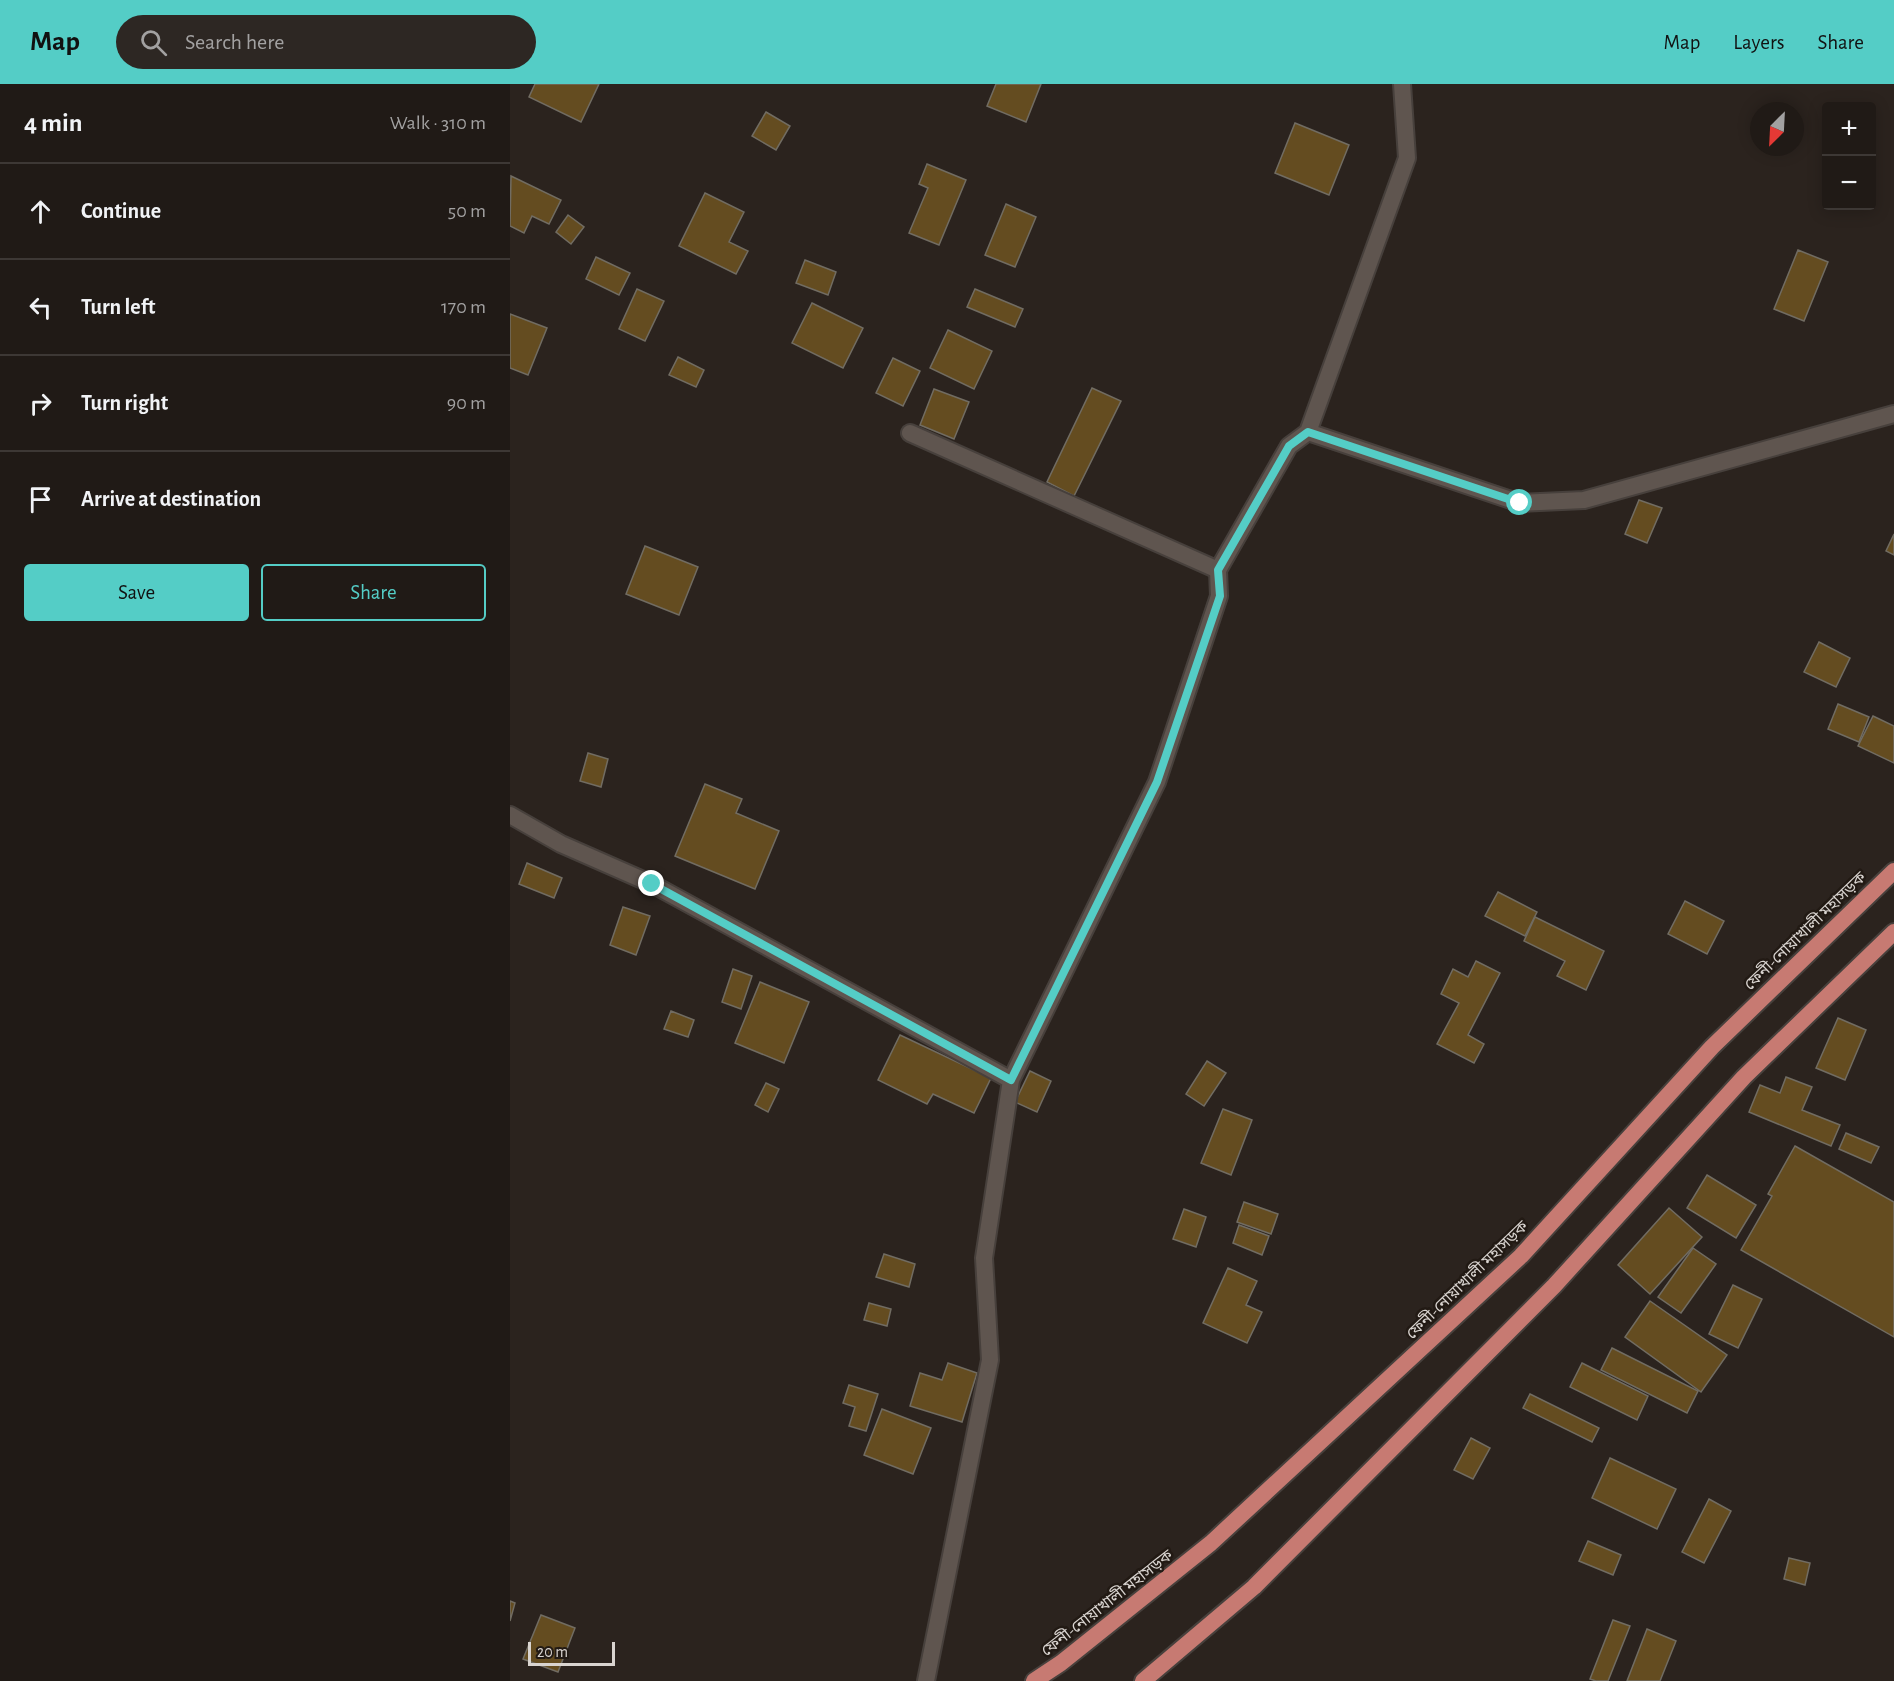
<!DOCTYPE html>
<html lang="en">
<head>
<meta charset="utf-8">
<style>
  :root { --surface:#201a16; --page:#2d2723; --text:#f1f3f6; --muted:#a2a1a1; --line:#3d3835; --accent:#54cdc6 }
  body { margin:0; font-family:"Alegreya Sans","Noto Sans Bengali",sans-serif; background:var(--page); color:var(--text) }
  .controls { position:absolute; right:18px; top:18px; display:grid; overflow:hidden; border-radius:6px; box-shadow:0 3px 15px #0003 }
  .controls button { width:54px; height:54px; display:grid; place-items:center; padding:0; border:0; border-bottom:2px solid var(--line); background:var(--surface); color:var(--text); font:30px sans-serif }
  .compass { position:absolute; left:1240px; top:18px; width:54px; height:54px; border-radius:50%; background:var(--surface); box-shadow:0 3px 15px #0003; rotate:204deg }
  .scale { position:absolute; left:18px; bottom:15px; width:87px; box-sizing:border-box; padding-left:6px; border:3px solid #d9d4d0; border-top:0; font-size:16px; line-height:21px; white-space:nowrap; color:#d9d4d0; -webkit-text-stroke:4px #221a14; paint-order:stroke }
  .stop { position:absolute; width:18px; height:18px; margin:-14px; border:4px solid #54cdc6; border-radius:50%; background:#fff }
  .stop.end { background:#54cdc6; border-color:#fff; box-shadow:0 2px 6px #0008 }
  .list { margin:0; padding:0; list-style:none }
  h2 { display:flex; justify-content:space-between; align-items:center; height:78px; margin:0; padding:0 24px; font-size:26px }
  h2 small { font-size:20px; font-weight:400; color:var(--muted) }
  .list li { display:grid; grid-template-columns:39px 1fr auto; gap:18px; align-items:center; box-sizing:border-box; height:96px; padding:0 24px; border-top:2px solid var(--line) }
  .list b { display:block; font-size:22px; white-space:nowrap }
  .list em { font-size:20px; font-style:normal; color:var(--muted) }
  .actions { display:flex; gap:12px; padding:18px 24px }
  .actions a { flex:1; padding:14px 0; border:2px solid var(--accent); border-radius:6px; text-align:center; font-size:21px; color:var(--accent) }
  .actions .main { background:var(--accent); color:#111 }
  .icon { flex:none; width:33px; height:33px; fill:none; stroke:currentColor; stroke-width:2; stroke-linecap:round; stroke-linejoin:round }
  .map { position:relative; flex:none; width:1384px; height:1597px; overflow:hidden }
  header { display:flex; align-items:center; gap:36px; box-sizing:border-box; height:84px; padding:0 30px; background:var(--accent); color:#111 }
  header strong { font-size:28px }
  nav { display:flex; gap:33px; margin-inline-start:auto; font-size:21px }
  .search { width:420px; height:54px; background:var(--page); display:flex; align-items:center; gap:15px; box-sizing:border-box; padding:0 21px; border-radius:33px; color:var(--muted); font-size:22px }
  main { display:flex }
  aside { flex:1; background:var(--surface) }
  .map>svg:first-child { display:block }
  .building { fill:#644c20; stroke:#716c62; stroke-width:1.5 }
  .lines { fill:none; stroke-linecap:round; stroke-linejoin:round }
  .minor-casing { stroke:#47403c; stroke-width:20 }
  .trunk-casing { stroke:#47403c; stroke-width:20 }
  .minor { stroke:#5f554f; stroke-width:16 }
  .trunk { stroke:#c77a72; stroke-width:16 }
  .route { stroke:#54cdc6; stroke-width:8 }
  .labels { text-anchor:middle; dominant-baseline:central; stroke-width:5; stroke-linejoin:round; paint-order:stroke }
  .street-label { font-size:16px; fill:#d9d4d0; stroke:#221a14 }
</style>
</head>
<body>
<header>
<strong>Map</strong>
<div class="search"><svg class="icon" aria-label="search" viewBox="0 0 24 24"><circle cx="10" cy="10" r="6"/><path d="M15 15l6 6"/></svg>Search here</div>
<nav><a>Map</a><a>Layers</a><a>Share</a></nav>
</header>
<main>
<aside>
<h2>4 min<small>Walk · 310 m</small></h2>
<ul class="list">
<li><svg class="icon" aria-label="ahead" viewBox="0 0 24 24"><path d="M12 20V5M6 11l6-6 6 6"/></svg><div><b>Continue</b></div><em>50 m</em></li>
<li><svg class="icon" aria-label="left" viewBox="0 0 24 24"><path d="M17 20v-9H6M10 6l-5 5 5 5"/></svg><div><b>Turn left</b></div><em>170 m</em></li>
<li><svg class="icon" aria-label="right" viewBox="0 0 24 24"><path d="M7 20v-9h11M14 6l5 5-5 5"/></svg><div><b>Turn right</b></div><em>90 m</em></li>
<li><svg class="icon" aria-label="arrive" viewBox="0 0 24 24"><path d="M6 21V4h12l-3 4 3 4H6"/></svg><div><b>Arrive at destination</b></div></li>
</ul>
<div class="actions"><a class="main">Save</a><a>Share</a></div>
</aside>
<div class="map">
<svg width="1384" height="1597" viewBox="0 0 1384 1597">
  <rect width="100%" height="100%" fill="#2b231e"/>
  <!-- building -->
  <g class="building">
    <polygon points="25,0 89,0 71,38 19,13"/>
    <polygon points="486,0 531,0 516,38 477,22"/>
    <polygon points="256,28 280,42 266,66 242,52"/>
    <polygon points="785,39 839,61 819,111 765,89"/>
    <polygon points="417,80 456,96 429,161 399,149 418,104 409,100"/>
    <polygon points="1,92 51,116 39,140 22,132 14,149 0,142"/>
    <polygon points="195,109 234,128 219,158 238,167 226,190 169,162"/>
    <polygon points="496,120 526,133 505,183 475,171"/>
    <polygon points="58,131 74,143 61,160 46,148"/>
    <polygon points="1288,166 1318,178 1294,237 1264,225"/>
    <polygon points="86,173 120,189 109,211 76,195"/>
    <polygon points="295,176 326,188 318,211 286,199"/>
    <polygon points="127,205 154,217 135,257 109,245"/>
    <polygon points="465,205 513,225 505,243 457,223"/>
    <polygon points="302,219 353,244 333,284 282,259"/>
    <polygon points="0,230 37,244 18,291 0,284"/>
    <polygon points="438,246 482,267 464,305 420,284"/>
    <polygon points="168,273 194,286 186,303 159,291"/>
    <polygon points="383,274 410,287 393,322 366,309"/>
    <polygon points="582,304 611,317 564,412 537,398"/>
    <polygon points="424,305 459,318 444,355 410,341"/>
    <polygon points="1129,416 1152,424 1137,459 1115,450"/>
    <polygon points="1384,450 1384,471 1376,467"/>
    <polygon points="135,462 188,483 169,531 116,510"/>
    <polygon points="1309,558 1340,574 1326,603 1294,588"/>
    <polygon points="1328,620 1359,633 1349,658 1318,645"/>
    <polygon points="1363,632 1384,642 1384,679 1348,662"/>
    <polygon points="78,669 98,675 91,703 70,697"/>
    <polygon points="195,700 232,715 226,729 269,747 245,805 165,772"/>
    <polygon points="17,779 52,794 44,814 9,800"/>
    <polygon points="988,808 1027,828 1015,852 975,832"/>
    <polygon points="1175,817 1214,837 1197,870 1158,850"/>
    <polygon points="113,823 140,832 126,871 100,861"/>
    <polygon points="1025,833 1094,867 1076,906 1047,892 1055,877 1014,857"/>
    <polygon points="966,877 990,889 958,951 974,960 964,979 927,960 949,919 931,910 943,885 958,893"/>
    <polygon points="223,885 242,892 231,925 212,918"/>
    <polygon points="250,898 299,918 274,979 225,959"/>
    <polygon points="161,927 184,936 178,953 154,945"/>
    <polygon points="1328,934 1356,946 1335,996 1306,984"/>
    <polygon points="390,951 481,994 464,1029 423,1010 417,1020 368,996"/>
    <polygon points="697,977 716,989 694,1022 676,1010"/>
    <polygon points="520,987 541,997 527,1028 505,1018"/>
    <polygon points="1276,993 1302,1003 1292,1026 1330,1041 1321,1062 1239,1028 1250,1001 1270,1009"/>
    <polygon points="256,999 269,1005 258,1028 245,1021"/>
    <polygon points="713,1025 742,1036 721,1091 691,1079"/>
    <polygon points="1336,1049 1369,1063 1361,1079 1329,1065"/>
    <polygon points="1285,1062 1384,1118 1384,1253 1231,1166 1262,1112 1258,1110"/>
    <polygon points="1197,1091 1246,1121 1226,1154 1177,1124"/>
    <polygon points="734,1118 768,1130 761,1150 727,1138"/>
    <polygon points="1159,1124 1192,1153 1140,1210 1108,1181"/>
    <polygon points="674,1125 696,1133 686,1163 663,1155"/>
    <polygon points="729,1141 759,1152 752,1171 723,1159"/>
    <polygon points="1183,1164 1206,1180 1171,1229 1148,1213"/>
    <polygon points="374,1170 405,1180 399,1203 366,1193"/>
    <polygon points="718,1184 747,1197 736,1221 752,1228 737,1259 693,1239"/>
    <polygon points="1223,1201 1252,1215 1228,1264 1199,1250"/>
    <polygon points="1140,1217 1217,1271 1191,1308 1115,1253"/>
    <polygon points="359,1219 381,1225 377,1242 354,1236"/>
    <polygon points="1102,1264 1188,1307 1177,1329 1091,1286"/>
    <polygon points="438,1279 467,1289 452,1338 400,1322 410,1289 432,1296"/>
    <polygon points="1072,1279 1138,1312 1127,1336 1060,1303"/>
    <polygon points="339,1301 368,1310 356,1347 339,1342 345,1323 333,1319"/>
    <polygon points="1020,1310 1089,1344 1082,1358 1013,1324"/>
    <polygon points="372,1325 421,1344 403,1390 354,1371"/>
    <polygon points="961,1354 980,1364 963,1395 944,1386"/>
    <polygon points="1100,1374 1166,1405 1147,1445 1082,1414"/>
    <polygon points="1199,1415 1221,1427 1194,1479 1172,1468"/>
    <polygon points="1078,1457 1111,1471 1103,1491 1069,1477"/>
    <polygon points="1279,1474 1300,1479 1295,1501 1274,1495"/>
    <polygon points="0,1517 5,1519 0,1537"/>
    <polygon points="31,1531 65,1544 48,1588 13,1575"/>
    <polygon points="1103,1536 1120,1542 1098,1597 1086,1597 1080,1595"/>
    <polygon points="1137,1545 1166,1557 1150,1597 1117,1597"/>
  </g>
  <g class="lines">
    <defs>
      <g id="minor">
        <polyline points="798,348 1010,419 1074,416 1384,330"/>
        <polyline points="400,349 708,486"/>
        <polyline points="0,731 51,760 142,800 501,996"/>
        <polyline points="416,1597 480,1276 474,1174 501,996 647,698 709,512 708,486 779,362 798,348 897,74 892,0"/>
      </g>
      <g id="trunk">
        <polyline points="524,1597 551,1579 701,1459 1011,1172 1202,963 1384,787"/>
        <polyline points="633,1597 744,1503 1044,1202 1234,993 1384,848"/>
      </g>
    </defs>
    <!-- minor casing -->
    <use href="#minor" class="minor-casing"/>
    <!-- trunk casing -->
    <use href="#trunk" class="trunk-casing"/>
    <!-- minor -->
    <use href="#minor" class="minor"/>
    <!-- trunk -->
    <use href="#trunk" class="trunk"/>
  </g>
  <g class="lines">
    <!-- route -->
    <polyline class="route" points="142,800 501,996 647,698 710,512 708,486 779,362 798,348 1010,419"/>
  </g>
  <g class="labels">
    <!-- street labels -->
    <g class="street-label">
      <text transform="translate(1295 847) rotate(-44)">ফেনী-নোয়াখালী মহাসড়ক</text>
      <text transform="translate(957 1196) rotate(-44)">ফেনী-নোয়াখালী মহাসড়ক</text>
      <text transform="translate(597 1519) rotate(-38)">ফেনী-নোয়াখালী মহাসড়ক</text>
    </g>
  </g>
</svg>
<div class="controls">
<button>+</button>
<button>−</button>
</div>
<svg class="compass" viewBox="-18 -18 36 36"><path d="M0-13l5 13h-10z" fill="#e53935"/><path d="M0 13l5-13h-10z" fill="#a2a1a1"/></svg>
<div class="scale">20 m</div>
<div class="stop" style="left:1010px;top:419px"></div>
<div class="stop end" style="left:142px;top:800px"></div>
</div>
</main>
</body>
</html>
